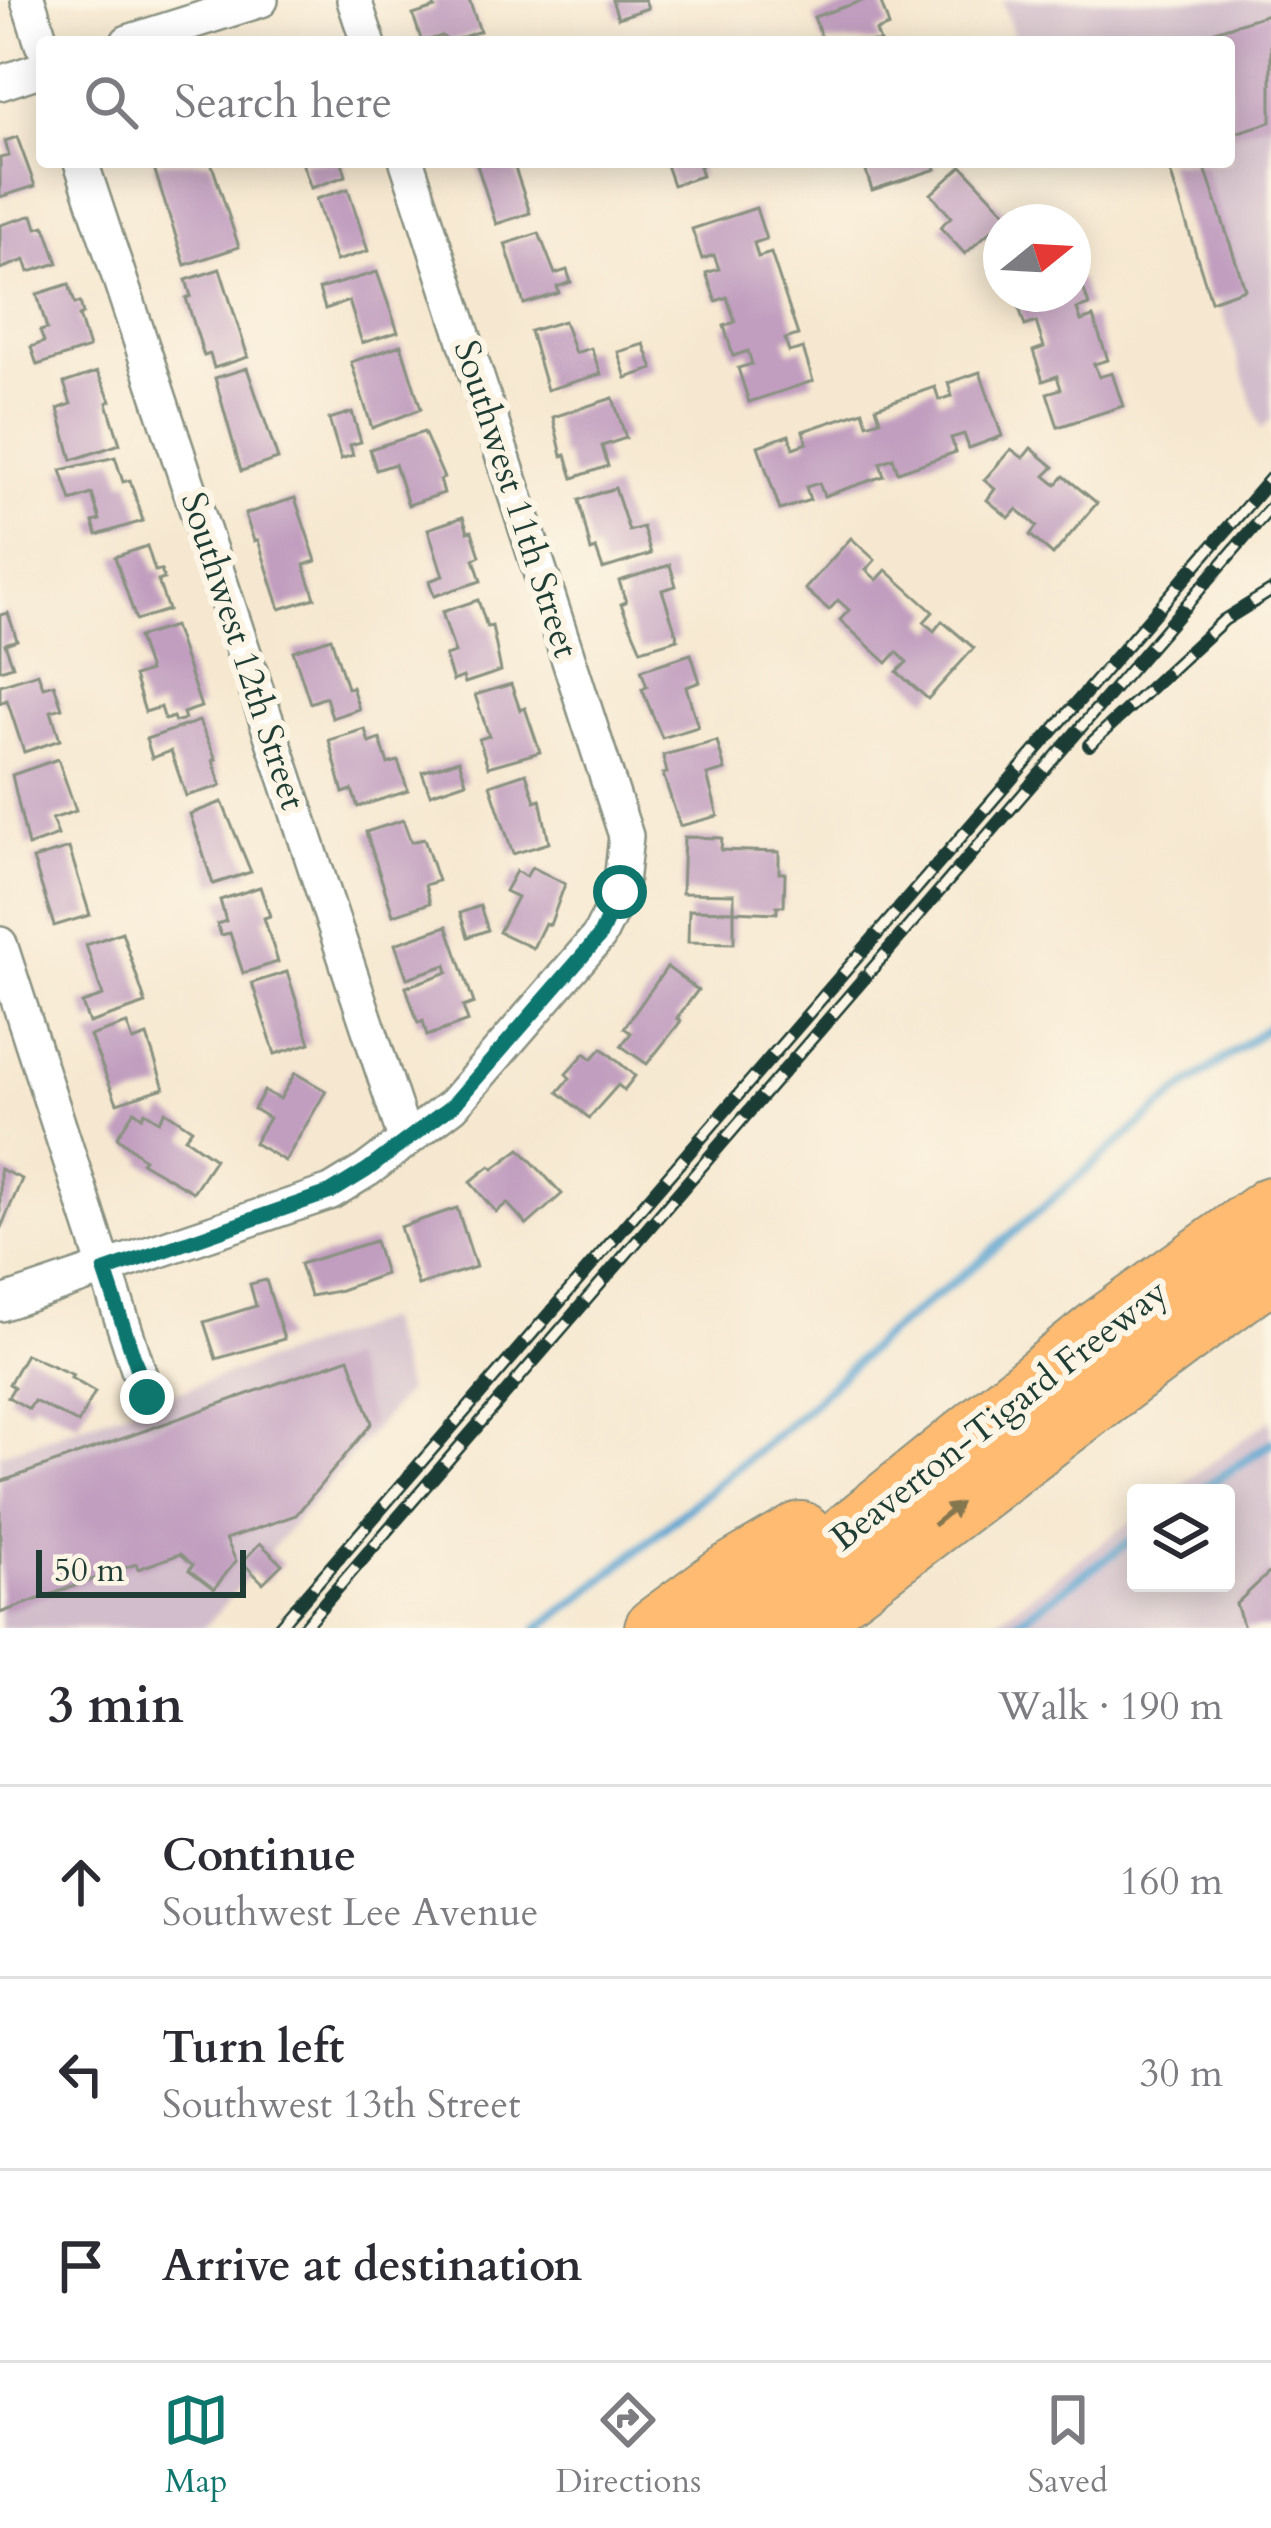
<!DOCTYPE html>
<html lang="en">
<head>
<meta charset="utf-8">
<style>
  :root { --surface:#fff; --page:#f7f7f7; --text:#2b2b33; --muted:#7c7c81; --line:#e1e1e2; --accent:#0f766e }
  body { margin:0; font-family:Cardo,serif; background:var(--page); color:var(--text) }
  .controls { position:absolute; right:36px; bottom:36px; display:grid; overflow:hidden; border-radius:12px; box-shadow:0 6px 30px #0003 }
  .controls button { width:108px; height:108px; display:grid; place-items:center; padding:0; border:0; border-bottom:3px solid var(--line); background:var(--surface); color:var(--text); font:60px sans-serif }
  .compass { position:absolute; left:983px; top:204px; width:108px; height:108px; border-radius:50%; background:var(--surface); box-shadow:0 6px 30px #0003; rotate:72deg }
  .scale { position:absolute; left:36px; bottom:30px; width:210px; box-sizing:border-box; padding-left:12px; border:6px solid #1f3d34; border-top:0; font-size:33px; line-height:42px; white-space:nowrap; color:#1f3d34; -webkit-text-stroke:9px #fcf5e5; paint-order:stroke }
  .stop { position:absolute; width:36px; height:36px; margin:-27px; border:9px solid #0f766e; border-radius:50%; background:#fff }
  .stop.end { background:#0f766e; border-color:#fff; box-shadow:0 3px 12px #0008 }
  .list { margin:0; padding:0; list-style:none }
  h2 { display:flex; justify-content:space-between; align-items:center; height:156px; margin:0; padding:0 48px; font-size:51px }
  h2 small { font-size:39px; font-weight:400; color:var(--muted) }
  .list li { display:grid; grid-template-columns:78px 1fr auto; gap:36px; align-items:center; box-sizing:border-box; height:192px; padding:0 48px; border-top:3px solid var(--line) }
  .list b { display:block; font-size:45px; white-space:nowrap }
  .list p { margin:0; font-size:39px; white-space:nowrap; color:var(--muted) }
  .list em { font-size:39px; font-style:normal; color:var(--muted) }
  .icon { flex:none; width:66px; height:66px; fill:none; stroke:currentColor; stroke-width:2; stroke-linecap:round; stroke-linejoin:round }
  .map { position:relative; flex:none; width:1271px; height:1628px; overflow:hidden }
  .search { position:absolute; background:var(--surface); box-shadow:0 6px 30px #0003; left:36px; right:36px; top:36px; height:132px; display:flex; align-items:center; gap:30px; box-sizing:border-box; padding:0 42px; border-radius:12px; color:var(--muted); font-size:45px }
  .sheet { height:732px; background:var(--surface) }
  nav { display:flex; justify-content:space-around; align-items:center; box-sizing:border-box; height:168px; border-top:3px solid var(--line); background:var(--surface); font-size:33px; color:var(--muted) }
  nav a { display:grid; justify-items:center; gap:6px }
  nav .on { color:var(--accent) }
  .map>svg:first-child { display:block }
  .industrial { fill:#d1bdcb }
  .lines { fill:none; stroke-linecap:round; stroke-linejoin:round }
  .stream { stroke:#58a2cf; stroke-width:9 }
  .building { fill:#c19ebf }
  .minor-casing { stroke:#8a9282; stroke-width:38 }
  .motorway-casing { stroke:#8a9282; stroke-width:64 }
  .minor { stroke:#fff; stroke-width:33 }
  .motorway { stroke:#ffbb71; stroke-width:60 }
  .rail-casing { stroke:#1f3d34; stroke-width:14 }
  .rail { stroke:#fcf5e5; stroke-width:9; stroke-dasharray:27; stroke-linecap:butt }
  .oneway { fill:#84764f }
  .route { stroke:#0f766e; stroke-width:15 }
  .labels { text-anchor:middle; dominant-baseline:central; stroke-width:12; stroke-linejoin:round; paint-order:stroke }
  .street-label { font-size:36px; fill:#1f3d34; stroke:#fcf5e5 }
</style>
</head>
<body>
<div class="map">
<svg width="1271" height="1628" viewBox="0 0 1271 1628">
  <rect width="100%" height="100%" fill="#fcf5e5"/>
  <filter id="ink" filterUnits="userSpaceOnUse"><feTurbulence type="fractalNoise" baseFrequency=".00833" numOctaves="2"/><feDisplacementMap in="SourceGraphic" scale="24" xChannelSelector="R" yChannelSelector="G"/><feConvolveMatrix kernelMatrix="1 2 1 2 8 2 1 2 1" color-interpolation-filters="sRGB"/></filter>
  <filter id="wash" filterUnits="userSpaceOnUse"><feTurbulence type="fractalNoise" baseFrequency=".004" numOctaves="4" result="noise"/><feDisplacementMap in="SourceGraphic" scale="48" xChannelSelector="R" yChannelSelector="G"/><feGaussianBlur stdDeviation="2.7" result="paint"/><feColorMatrix in="noise" values="0 0 0 0 0 0 0 0 0 0 0 0 0 0 0 0 0 1.4 0 .05"/><feComposite in="paint" operator="in"/></filter>
  <g filter="url(#wash)">
    <rect width="100%" height="100%" fill="#f6e8d0"/>
    <!-- industrial -->
    <g class="industrial">
      <polygon points="1002,0 1271,0 1271,419 1261,430 1174,162 1229,162 1229,42 1016,42"/>
      <polygon points="385,1319 407,1391 204,1628 0,1628 0,1454"/>
      <polygon points="1271,1419 1271,1628 986,1628 1136,1518 1136,1583 1226,1583 1226,1493 1170,1493"/>
    </g>
    <g class="lines">
      <!-- stream -->
      <g class="stream">
        <polyline points="1197,1493 1271,1443"/>
        <polyline points="538,1628 579,1599 802,1413 877,1342 974,1266 1177,1093 1271,1025"/>
        <polyline points="1009,1628 1136,1537"/>
      </g>
    </g>
    <g id="blocks">
      <!-- building -->
      <g class="building">
        <polygon points="432,0 469,0 480,31 449,42 442,36 422,42 413,15 435,8"/>
        <polygon points="612,0 645,0 648,8 618,18"/>
        <polygon points="865,0 880,0 889,26 876,31 880,42 823,42 814,17"/>
        <polygon points="1271,13 1271,122 1229,135 1229,42 1184,41"/>
        <polygon points="17,137 35,186 0,197 0,158 9,156 5,141"/>
        <polygon points="163,162 211,162 239,247 185,265 153,165"/>
        <polygon points="302,162 342,162 346,176 311,188"/>
        <polygon points="476,162 531,162 515,168 530,213 496,224"/>
        <polygon points="665,162 708,162 708,163 699,166 702,176 673,185"/>
        <polygon points="863,162 934,162 936,169 872,190"/>
        <polygon points="1167,162 1203,162 1245,289 1211,301"/>
        <polygon points="962,166 1008,215 965,254 940,227 951,217 931,194"/>
        <polygon points="348,189 368,251 336,261 316,199"/>
        <polygon points="756,208 766,239 754,243 758,257 771,253 798,335 785,339 789,352 803,348 813,381 749,402 738,368 752,364 748,351 733,356 724,326 735,322 727,297 716,301 706,273 719,269 714,255 702,259 692,229"/>
        <polygon points="33,215 37,228 45,226 58,263 29,272 25,260 0,269 0,225"/>
        <polygon points="539,233 555,274 567,270 571,282 557,287 559,293 524,304 505,244"/>
        <polygon points="220,269 248,357 214,368 210,354 204,356 186,298 191,296 186,280"/>
        <polygon points="377,272 398,332 362,343 349,301 325,309 319,289"/>
        <polygon points="1080,278 1089,305 1077,309 1081,321 1093,317 1108,360 1094,364 1099,377 1112,373 1123,406 1058,427 1047,393 1061,389 1057,376 1043,381 1033,351 1044,347 1036,322 1025,326 1016,298 1028,294 1073,294 1073,280"/>
        <polygon points="69,284 75,304 80,302 83,314 79,316 89,348 37,365 31,347 44,342 40,331 47,329 37,294"/>
        <polygon points="564,321 575,353 591,348 601,374 547,390 530,331"/>
        <polygon points="644,344 653,369 626,378 618,352"/>
        <polygon points="401,345 421,409 372,428 351,362"/>
        <polygon points="247,368 278,459 241,471 215,378"/>
        <polygon points="97,372 111,401 107,403 120,444 72,460 58,409 71,404 64,383"/>
        <polygon points="980,372 1002,436 969,448 964,434 951,438 956,452 898,472 893,458 880,463 884,476 824,496 819,483 806,487 810,500 780,510 758,446 789,435 793,448 807,443 803,431 863,411 867,424 880,420 876,407 935,387 939,400 952,396 948,383"/>
        <polygon points="613,398 626,438 602,446 608,466 573,478 566,455 562,456 553,417"/>
        <polygon points="352,412 361,442 350,445 353,455 341,459 329,419"/>
        <polygon points="424,432 444,478 440,480 444,493 408,505 395,464 376,470 370,449"/>
        <polygon points="1031,448 1054,467 1045,476 1056,485 1064,476 1097,503 1053,555 1030,535 1037,526 1017,509 1009,518 987,500 995,489 984,480 1011,449 1023,458"/>
        <polygon points="115,457 123,482 130,480 143,521 97,535 93,522 100,520 92,494 71,501 61,470"/>
        <polygon points="615,488 629,531 643,527 651,554 603,569 596,549 591,551 579,500"/>
        <polygon points="295,498 316,561 304,565 315,598 280,609 258,540 254,541 245,514"/>
        <polygon points="463,517 468,532 472,531 480,556 474,559 481,581 434,596 429,581 443,576 428,529"/>
        <polygon points="851,538 875,560 866,570 877,580 886,570 933,612 924,622 934,631 942,621 974,648 928,699 897,672 907,662 897,652 887,663 840,620 849,610 838,600 829,610 805,589"/>
        <polygon points="147,546 155,571 161,570 164,579 158,581 168,610 136,620 115,557"/>
        <polygon points="670,565 676,586 662,590 678,639 641,650 621,604 626,602 619,581"/>
        <polygon points="478,600 487,627 492,626 501,671 465,683 463,677 453,681 445,656 455,653 442,612"/>
        <polygon points="8,613 17,640 5,644 13,666 0,670 0,615"/>
        <polygon points="174,626 201,707 183,713 185,719 175,722 173,717 165,720 161,707 145,712 134,676 149,671 138,637"/>
        <polygon points="331,638 347,688 352,687 359,709 332,718 326,697 310,703 293,651"/>
        <polygon points="691,654 700,682 686,687 698,727 662,738 642,689 647,687 641,670"/>
        <polygon points="38,673 43,687 54,684 62,708 51,711 60,740 24,752 7,700 0,703 0,685"/>
        <polygon points="511,684 520,710 525,708 540,752 488,767 479,739 489,736 475,695"/>
        <polygon points="199,721 216,759 213,760 221,786 186,796 171,751 152,758 146,739"/>
        <polygon points="365,729 369,743 380,739 388,764 398,761 408,791 358,807 352,790 343,793 329,740"/>
        <polygon points="717,741 725,770 707,775 718,816 680,826 663,774 667,773 663,755"/>
        <polygon points="58,759 76,811 52,819 58,835 28,846 12,775"/>
        <polygon points="459,760 466,782 430,794 422,772"/>
        <polygon points="526,773 535,801 540,799 549,843 513,854 490,785"/>
        <polygon points="222,802 251,872 213,884 190,814"/>
        <polygon points="403,820 411,842 424,839 438,881 425,885 430,903 393,915 366,832"/>
        <polygon points="684,837 722,838 721,850 779,852 779,873 785,873 784,906 777,906 777,913 734,911 734,894 682,893"/>
        <polygon points="69,848 90,915 54,926 33,859"/>
        <polygon points="532,867 565,884 550,925 545,923 533,948 499,932 517,897 505,891 516,871 526,877"/>
        <polygon points="260,887 270,916 264,918 278,962 243,973 230,933 221,935 217,924 226,921 220,900"/>
        <polygon points="480,906 488,930 468,937 460,913"/>
        <polygon points="689,910 734,911 734,943 688,942"/>
        <polygon points="447,926 474,1003 463,1007 468,1021 427,1036 423,1021 418,1023 406,987 448,972 446,965 407,978 395,944"/>
        <polygon points="122,932 146,1004 89,1023 82,1003 103,996 86,945"/>
        <polygon points="667,967 698,990 677,1018 681,1021 647,1064 621,1046 631,1033 624,1028"/>
        <polygon points="287,972 310,1043 275,1054 252,983"/>
        <polygon points="127,1024 133,1041 147,1036 164,1088 117,1103 90,1036"/>
        <polygon points="602,1048 635,1076 624,1090 618,1085 589,1118 558,1092 570,1078 566,1074 585,1053 592,1059"/>
        <polygon points="295,1073 326,1091 285,1161 254,1143 269,1118 254,1109 264,1091 280,1099"/>
        <polygon points="134,1111 142,1117 145,1112 159,1121 165,1111 192,1129 185,1138 215,1159 193,1192 141,1162 144,1159 117,1137"/>
        <polygon points="520,1149 562,1194 527,1225 507,1203 496,1212 470,1182 490,1166 493,1169"/>
        <polygon points="0,1169 22,1179 0,1230"/>
        <polygon points="457,1208 476,1267 418,1285 400,1227"/>
        <polygon points="375,1241 385,1274 338,1291 310,1296 300,1264"/>
        <polygon points="266,1280 284,1339 216,1359 204,1322 256,1306 250,1284"/>
        <polygon points="26,1354 73,1375 71,1378 95,1392 78,1423 34,1401 29,1409 8,1397 14,1387 9,1384"/>
        <polygon points="349,1358 372,1423 296,1515 226,1539 236,1561 214,1589 189,1570 193,1565 180,1554 138,1569 136,1564 0,1613 0,1482"/>
        <polygon points="260,1543 282,1564 263,1583 242,1562"/>
        <polygon points="1271,1571 1271,1628 1244,1628 1236,1604"/>
      </g>
    </g>
  </g>
  <g filter="url(#ink)">
    <use href="#blocks" fill-opacity="0" stroke="#8a9282" stroke-width="3"/>
    <g class="lines">
      <defs>
        <g id="minor">
          <polyline points="28,0 42,44"/>
          <polyline points="354,0 368,42"/>
          <polyline points="128,42 261,0"/>
          <polyline points="0,83 42,69"/>
          <polyline points="81,162 406,1141"/>
          <polyline points="0,944 147,1397"/>
          <polyline points="0,1304 331,1192 367,1170 453,1105 599,936 620,893 626,836 407,162"/>
        </g>
        <g id="motorway">
          <polyline points="655,1628 726,1576 801,1532"/>
          <polyline points="731,1628 1102,1328 1271,1207"/>
          <path d="M796 1628C955 1511 1110 1387 1271 1271"/>
        </g>
      </defs>
      <!-- minor casing -->
      <use href="#minor" class="minor-casing"/>
      <!-- motorway casing -->
      <use href="#motorway" class="motorway-casing"/>
      <!-- minor -->
      <use href="#minor" class="minor"/>
      <!-- motorway -->
      <use href="#motorway" class="motorway"/>
      <defs>
        <g id="rail">
          <polyline points="1089,745 1224,620 1271,591"/>
          <polyline points="278,1628 1271,478"/>
          <polyline points="303,1628 1271,507"/>
        </g>
      </defs>
      <!-- rail casing -->
      <use href="#rail" class="rail-casing"/>
      <!-- rail -->
      <use href="#rail" class="rail"/>
    </g>
    <!-- one-way arrows -->
    <defs><path id="oneway-solid" d="M-6-.8H1V-3.2L6.5 0L1 3.2V.8H-6Z" transform="scale(3)"/></defs>
    <use class="oneway" href="#oneway-solid" transform="translate(947 1514) rotate(-39)"/>
  </g>
  <g class="lines" filter="url(#ink)">
    <!-- route -->
    <polyline class="route" points="147,1397 105,1271 331,1192 367,1170 453,1105 599,937 620,892"/>
  </g>
  <g class="labels">
    <!-- street labels -->
    <g class="street-label">
      <text transform="translate(516 499) rotate(72)">Southwest 11th Street</text>
      <text transform="translate(243 651) rotate(72)">Southwest 12th Street</text>
      <text transform="translate(999 1415) rotate(-38)">Beaverton-Tigard Freeway</text>
    </g>
  </g>
</svg>
<div class="controls">
<button><svg class="icon" aria-label="layers" viewBox="0 0 24 24"><path d="M12 4l9 5-9 5-9-5zM3 14l9 5 9-5"/></svg></button>
</div>
<svg class="compass" viewBox="-18 -18 36 36"><path d="M0-13l5 13h-10z" fill="#e53935"/><path d="M0 13l5-13h-10z" fill="#7c7c81"/></svg>
<div class="scale">50 m</div>
<div class="stop" style="left:620px;top:892px"></div>
<div class="stop end" style="left:147px;top:1397px"></div>
<div class="search"><svg class="icon" aria-label="search" viewBox="0 0 24 24"><circle cx="10" cy="10" r="6"/><path d="M15 15l6 6"/></svg>Search here</div>
</div>
<section class="sheet">
<h2>3 min<small>Walk · 190 m</small></h2>
<ul class="list">
<li><svg class="icon" aria-label="ahead" viewBox="0 0 24 24"><path d="M12 20V5M6 11l6-6 6 6"/></svg><div><b>Continue</b><p>Southwest Lee Avenue</p></div><em>160 m</em></li>
<li><svg class="icon" aria-label="left" viewBox="0 0 24 24"><path d="M17 20v-9H6M10 6l-5 5 5 5"/></svg><div><b>Turn left</b><p>Southwest 13th Street</p></div><em>30 m</em></li>
<li><svg class="icon" aria-label="arrive" viewBox="0 0 24 24"><path d="M6 21V4h12l-3 4 3 4H6"/></svg><div><b>Arrive at destination</b></div></li>
</ul>
</section>
<nav>
<a class="on"><svg class="icon" aria-label="map" viewBox="0 0 24 24"><path d="M3 6l6-2 6 2 6-2v14l-6 2-6-2-6 2zM9 4v14M15 6v14"/></svg>Map</a>
<a><svg class="icon" aria-label="directions" viewBox="0 0 24 24"><path d="M12 3l9 9-9 9-9-9zM9 14v-3h6M13 9l2 2-2 2"/></svg>Directions</a>
<a><svg class="icon" aria-label="saved" viewBox="0 0 24 24"><path d="M7 4h10v16l-5-4-5 4z"/></svg>Saved</a>
</nav>
</body>
</html>
